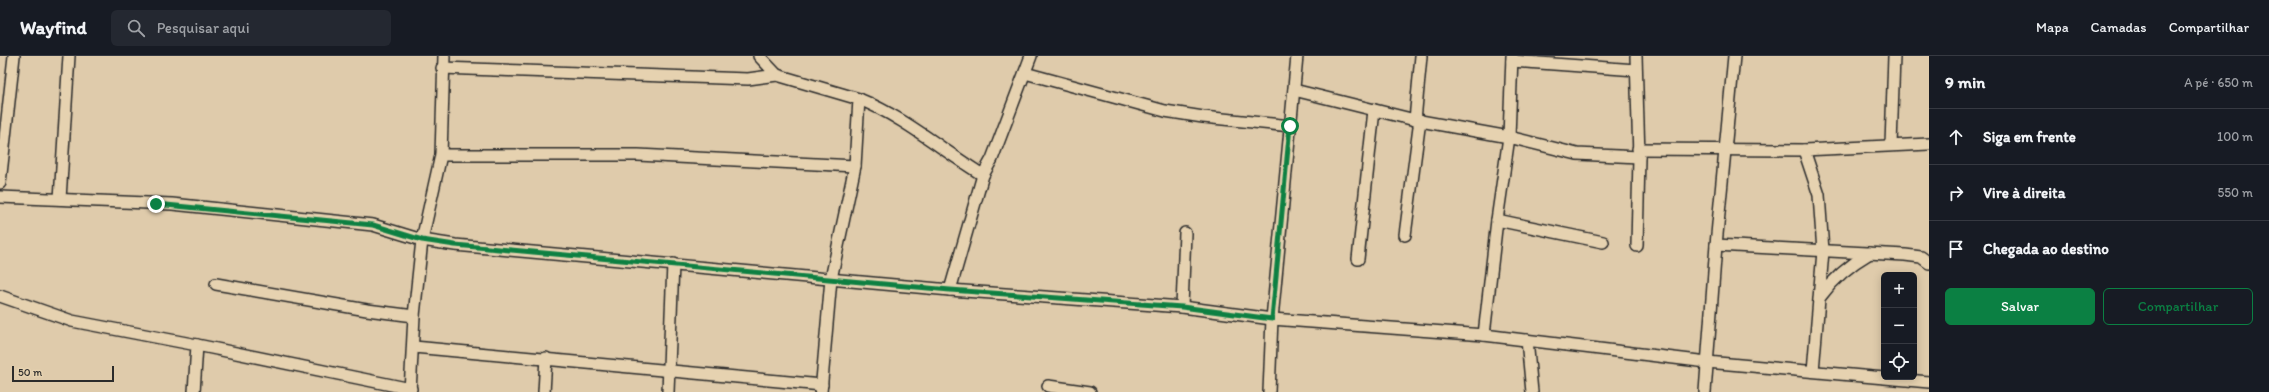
<!DOCTYPE html>
<html lang="pt">
<head>
<meta charset="utf-8">
<style>
  :root { --surface:#171b24; --page:#242831; --text:#f1f3f6; --muted:#9ea1a6; --line:#363941; --accent:#0b8043 }
  body { margin:0; font-family:Itim,sans-serif; background:var(--page); color:var(--text) }
  .controls { position:absolute; right:12px; bottom:12px; display:grid; overflow:hidden; border-radius:6px; box-shadow:0 2px 10px #0003 }
  .controls button { width:36px; height:36px; display:grid; place-items:center; padding:0; border:0; border-bottom:1px solid var(--line); background:var(--surface); color:var(--text); font:20px sans-serif }
  .scale { position:absolute; left:12px; bottom:10px; width:102px; box-sizing:border-box; padding-left:4px; border:2px solid #2b2b2b; border-top:0; font-size:11px; line-height:14px; white-space:nowrap; color:#2b2b2b; -webkit-text-stroke:3px #e6d2b0; paint-order:stroke }
  .stop { position:absolute; width:12px; height:12px; margin:-9px; border:3px solid #0b8043; border-radius:50%; background:#fff }
  .stop.end { background:#0b8043; border-color:#fff; box-shadow:0 1px 4px #0008 }
  .list { margin:0; padding:0; list-style:none }
  h2 { display:flex; justify-content:space-between; align-items:center; height:52px; margin:0; padding:0 16px; font-size:17px }
  h2 small { font-size:13px; font-weight:400; color:var(--muted) }
  .list li { display:grid; grid-template-columns:26px 1fr auto; gap:12px; align-items:center; box-sizing:border-box; height:56px; padding:0 16px; border-top:1px solid var(--line) }
  .list b { display:block; font-size:15px; white-space:nowrap }
  .list em { font-size:13px; font-style:normal; color:var(--muted) }
  .actions { display:flex; gap:8px; padding:12px 16px }
  .actions a { flex:1; padding:9px 0; border:1px solid var(--accent); border-radius:6px; text-align:center; font-size:14px; color:var(--accent) }
  .actions .main { background:var(--accent); color:#fff }
  .icon { flex:none; width:22px; height:22px; fill:none; stroke:currentColor; stroke-width:2; stroke-linecap:round; stroke-linejoin:round }
  .map { position:relative; flex:none; width:1929px; height:336px; overflow:hidden }
  header { display:flex; align-items:center; gap:24px; box-sizing:border-box; height:56px; padding:0 20px; background:var(--surface); border-bottom:1px solid var(--line) }
  header strong { font-size:19px }
  nav { display:flex; gap:22px; margin-inline-start:auto; font-size:14px }
  .search { width:280px; height:36px; background:var(--page); display:flex; align-items:center; gap:10px; box-sizing:border-box; padding:0 14px; border-radius:6px; color:var(--muted); font-size:15px }
  main { display:flex }
  aside { flex:1; background:var(--surface) }
  .map>svg:first-child { display:block }
  .lines { fill:none; stroke-linecap:round; stroke-linejoin:round }
  .minor-casing { stroke:#2b2b2b; stroke-width:14 }
  .minor { stroke:#e6d2b0; stroke-width:11 }
  .route { stroke:#0b8043; stroke-width:5 }
</style>
</head>
<body>
<header>
<strong>Wayfind</strong>
<div class="search"><svg class="icon" aria-label="search" viewBox="0 0 24 24"><circle cx="10" cy="10" r="6"/><path d="M15 15l6 6"/></svg>Pesquisar aqui</div>
<nav><a>Mapa</a><a>Camadas</a><a>Compartilhar</a></nav>
</header>
<main>
<div class="map">
<svg width="1929" height="336" viewBox="0 0 1929 336">
  <rect width="100%" height="100%" fill="#dfcbab"/>
  <filter id="ink" filterUnits="userSpaceOnUse"><feTurbulence type="fractalNoise" baseFrequency=".025" numOctaves="2"/><feDisplacementMap in="SourceGraphic" scale="8" xChannelSelector="R" yChannelSelector="G"/><feConvolveMatrix kernelMatrix="1 2 1 2 8 2 1 2 1" color-interpolation-filters="sRGB"/></filter>
  <g filter="url(#ink)">
    <g class="lines">
      <defs>
        <g id="minor">
          <polyline points="759,0 777,19"/>
          <polyline points="1512,5 1636,14"/>
          <polyline points="442,12 748,23 777,19 859,43 855,110 831,223 821,336"/>
          <polyline points="1025,17 1165,55 1203,61 1291,70"/>
          <polyline points="1294,34 1415,64 1509,81 1512,0"/>
          <path d="M859 43C904 61 942 94 983 119"/>
          <polyline points="1415,64 1421,0"/>
          <polyline points="1891,89 1894,0"/>
          <polyline points="1638,93 1804,94 1929,88"/>
          <polyline points="1804,94 1819,139 1823,195 1813,315"/>
          <polyline points="441,99 638,99 855,110"/>
          <polyline points="0,127 14,0"/>
          <polyline points="0,141 172,148 373,169 422,184 455,189 950,234 1182,251 1272,263 1484,279 1707,306 1929,326"/>
          <polyline points="60,143 69,0"/>
          <polyline points="1497,164 1603,186"/>
          <polyline points="1405,179 1420,64"/>
          <polyline points="1716,189 1905,199 1921,201 1929,207"/>
          <polyline points="1637,190 1639,101"/>
          <polyline points="1358,203 1374,54"/>
          <polyline points="216,228 367,254 414,260"/>
          <polyline points="950,234 983,119 992,103 1031,0"/>
          <polyline points="0,240 72,265 197,289 194,336"/>
          <path d="M1820 241C1834 222 1849 209 1870 197"/>
          <polyline points="1182,251 1185,177"/>
          <polyline points="1484,279 1497,164 1509,81 1577,98 1639,101 1636,0"/>
          <polyline points="1527,284 1532,336"/>
          <polyline points="197,289 411,333"/>
          <polyline points="414,291 822,329"/>
          <polyline points="1048,330 1090,336"/>
          <polyline points="410,336 414,260 422,184 441,99 444,0"/>
          <polyline points="544,336 546,302"/>
          <polyline points="668,336 673,208"/>
          <polyline points="1269,336 1272,263 1297,0"/>
          <polyline points="1705,336 1716,189 1734,0"/>
        </g>
      </defs>
      <!-- minor casing -->
      <use href="#minor" class="minor-casing"/>
      <!-- minor -->
      <use href="#minor" class="minor"/>
    </g>
  </g>
  <g class="lines" filter="url(#ink)">
    <!-- route -->
    <polyline class="route" points="156,148 373,169 422,184 455,189 950,234 1182,251 1272,263 1290,70"/>
  </g>
</svg>
<div class="controls">
<button>+</button>
<button>−</button>
<button><svg class="icon" aria-label="locate" viewBox="0 0 24 24"><circle cx="12" cy="12" r="6"/><path d="M12 2v4M12 18v4M2 12h4M18 12h4"/></svg></button>
</div>
<div class="scale">50 m</div>
<div class="stop" style="left:1290px;top:70px"></div>
<div class="stop end" style="left:156px;top:148px"></div>
</div>
<aside>
<h2>9 min<small>A pé · 650 m</small></h2>
<ul class="list">
<li><svg class="icon" aria-label="ahead" viewBox="0 0 24 24"><path d="M12 20V5M6 11l6-6 6 6"/></svg><div><b>Siga em frente</b></div><em>100 m</em></li>
<li><svg class="icon" aria-label="right" viewBox="0 0 24 24"><path d="M7 20v-9h11M14 6l5 5-5 5"/></svg><div><b>Vire à direita</b></div><em>550 m</em></li>
<li><svg class="icon" aria-label="arrive" viewBox="0 0 24 24"><path d="M6 21V4h12l-3 4 3 4H6"/></svg><div><b>Chegada ao destino</b></div></li>
</ul>
<div class="actions"><a class="main">Salvar</a><a>Compartilhar</a></div>
</aside>
</main>
</body>
</html>
